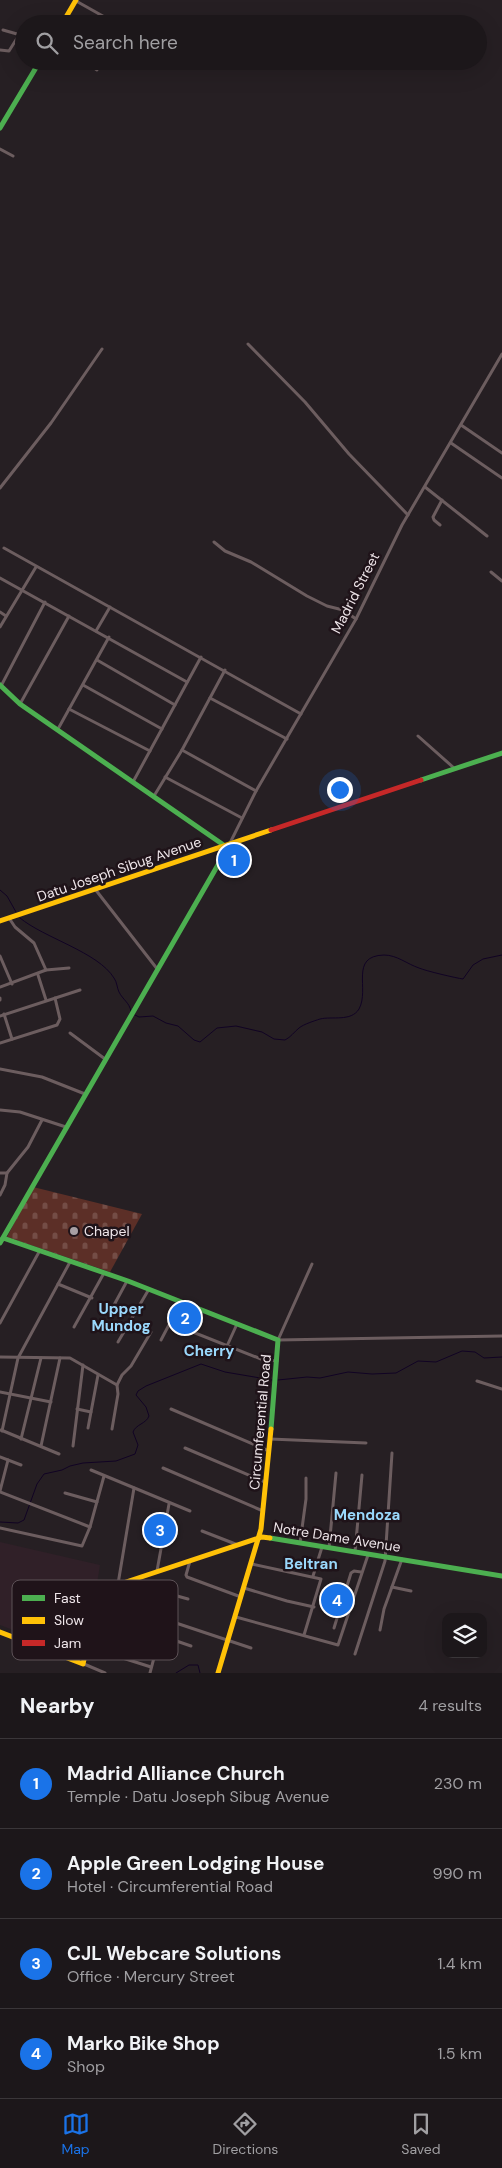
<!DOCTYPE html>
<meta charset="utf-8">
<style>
body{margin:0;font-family:"DM Sans",sans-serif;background:#292427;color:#f1f3f6}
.controls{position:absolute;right:15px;bottom:15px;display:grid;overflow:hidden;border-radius:10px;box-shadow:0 5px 20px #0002}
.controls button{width:45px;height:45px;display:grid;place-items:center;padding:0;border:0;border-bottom:1px solid #3a3639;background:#1c171a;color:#f1f3f6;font:25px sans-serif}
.you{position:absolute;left:339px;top:789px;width:18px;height:18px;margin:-12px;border:4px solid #fff;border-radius:50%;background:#1a73e8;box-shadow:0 0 0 8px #1a73e833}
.badge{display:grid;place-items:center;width:32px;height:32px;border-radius:50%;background:#1a73e8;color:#fff;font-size:16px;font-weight:700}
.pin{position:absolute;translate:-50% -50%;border:2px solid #fff;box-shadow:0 1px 5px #0006}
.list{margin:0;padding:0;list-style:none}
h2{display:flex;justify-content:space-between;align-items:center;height:65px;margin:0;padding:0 20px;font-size:21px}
h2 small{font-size:16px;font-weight:400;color:#a09fa2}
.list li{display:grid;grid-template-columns:32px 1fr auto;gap:15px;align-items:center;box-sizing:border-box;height:90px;padding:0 20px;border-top:1px solid #3a3639}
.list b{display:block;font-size:19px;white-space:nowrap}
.list p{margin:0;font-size:16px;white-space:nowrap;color:#a09fa2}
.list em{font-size:16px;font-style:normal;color:#a09fa2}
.icon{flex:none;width:28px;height:28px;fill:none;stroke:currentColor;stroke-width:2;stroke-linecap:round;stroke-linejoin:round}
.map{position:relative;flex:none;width:502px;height:1673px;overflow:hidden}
.search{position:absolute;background:#1c171a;box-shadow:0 5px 20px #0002;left:15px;right:15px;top:15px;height:55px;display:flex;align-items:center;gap:12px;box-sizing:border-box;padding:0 18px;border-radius:28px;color:#a09fa2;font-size:19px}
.sheet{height:425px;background:#1c171a}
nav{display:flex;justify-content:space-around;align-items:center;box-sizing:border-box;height:70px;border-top:1px solid #3a3639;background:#1c171a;font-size:14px;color:#a09fa2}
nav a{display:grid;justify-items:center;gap:2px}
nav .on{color:#1a73e8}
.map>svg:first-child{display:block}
.built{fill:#302028}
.cemetery{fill:url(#cemetery-stones)}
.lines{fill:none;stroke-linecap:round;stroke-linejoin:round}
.stream{stroke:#110323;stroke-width:1}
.street{stroke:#6c5d5f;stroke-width:3}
.fast{stroke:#4caf50;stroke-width:5}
.slow{stroke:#ffc107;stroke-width:5}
.jam{stroke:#c62828;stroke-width:5}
.poi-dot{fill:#a8a0a4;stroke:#1f1319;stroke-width:2}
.labels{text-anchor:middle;stroke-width:5;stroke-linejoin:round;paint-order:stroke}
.street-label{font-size:14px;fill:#eee5e9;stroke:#1f1319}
.poi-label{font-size:14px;fill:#eee5e9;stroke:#1f1319;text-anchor:start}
.neighbourhood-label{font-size:15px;font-weight:bold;fill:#9ad8fc;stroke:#1f1319}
.key{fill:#1f1319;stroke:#5d5257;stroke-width:1}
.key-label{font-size:14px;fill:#eee5e9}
</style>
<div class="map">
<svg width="502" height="1673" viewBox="0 0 502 1673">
<defs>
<pattern id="cemetery-stones" width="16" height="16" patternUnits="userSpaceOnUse" patternTransform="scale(1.25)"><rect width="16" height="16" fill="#5c2f27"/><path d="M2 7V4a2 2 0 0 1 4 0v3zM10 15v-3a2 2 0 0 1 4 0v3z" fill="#744d46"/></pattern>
</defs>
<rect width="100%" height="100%" fill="#261f23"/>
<path class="built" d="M0,1542L100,1565L87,1645L83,1657L0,1625Z"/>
<path class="cemetery" d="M33,1187L142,1214L110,1272L7,1237Z"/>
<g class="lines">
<g class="stream">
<path d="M0,890L7,896L16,912"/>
<path d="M20,918C44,938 98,952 114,978C117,982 117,988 119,992C123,1000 129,1002 131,1011"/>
<path d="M135,1015L139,1017L153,1016L166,1023L178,1026L194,1040L200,1042L217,1028L236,1026L262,1032L274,1039L285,1040C291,1037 294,1032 299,1028C304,1024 314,1021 320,1019C332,1016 351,1022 359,1009C370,989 349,956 384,955C397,955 407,964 419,968C426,971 456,978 463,979L473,965L483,959L502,955"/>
<path d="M278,1380L307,1377L320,1378L348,1372L372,1374L396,1373L418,1361L436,1362L462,1351L475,1352L484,1358L502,1357"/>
<path d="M0,1522L18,1523L24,1520L37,1484L44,1474L62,1470L70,1466L83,1463L116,1461L135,1454L138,1445L133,1432C136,1424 146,1424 149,1416L146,1407L136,1395L138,1391L146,1386L201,1364L225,1372L272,1380"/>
<path d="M176,1673L189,1665H198L200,1673"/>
</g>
<g class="street">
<path d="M76,1L117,24"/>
<path d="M3,30L24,36"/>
<path d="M0,50L9,51L19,35"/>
<path d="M84,61L97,70"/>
<path d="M0,149L13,156"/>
<path d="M248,344L305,402L349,454L408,515"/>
<path d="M461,425L502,453"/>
<path d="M451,443L502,478"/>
<path d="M425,487L487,536"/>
<path d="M0,488L51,423L102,349"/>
<path d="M440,525L434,520L433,517L442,500"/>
<path d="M214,542L225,551L251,562L307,596L327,606L343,610L356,619"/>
<path d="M4,548L301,714"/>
<path d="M491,572L502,581"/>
<path d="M0,578L187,682"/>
<path d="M0,612L6,616"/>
<path d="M0,627L36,567"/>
<path d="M96,631L110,607"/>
<path d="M97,660L175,705"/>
<path d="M83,685L162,729"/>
<path d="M1,686L45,602"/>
<path d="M210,698L287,739"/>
<path d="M20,704L69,616"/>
<path d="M69,709L150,751"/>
<path d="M58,729L109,637"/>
<path d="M418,736L454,768"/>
<path d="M182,750L256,791"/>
<path d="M165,777L242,818"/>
<path d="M133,782L201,657"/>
<path d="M154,796L182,750L225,670"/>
<path d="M230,843L256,791L356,619L402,525L502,354"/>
<path d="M95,889L158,970"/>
<path d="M9,918L15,927L34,943L46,970"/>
<path d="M0,956L12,984"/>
<path d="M38,975L46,1000"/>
<path d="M0,987L46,970L69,968"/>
<path d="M0,998V1000"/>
<path d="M4,1014L12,1039"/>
<path d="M0,1016L80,990"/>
<path d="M70,1033L105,1059"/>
<path d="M0,1043L57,1025L60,1019L55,998"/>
<path d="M0,1069L42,1077L85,1094"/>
<path d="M0,1110L20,1112L66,1127"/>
<path d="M0,1173H7L28,1147L42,1120"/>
<path d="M0,1195L5,1185L7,1173"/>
<path d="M312,1264L278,1340L502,1336"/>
<path d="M58,1284L92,1298"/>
<path d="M114,1305L127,1281"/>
<path d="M0,1323L39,1252"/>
<path d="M170,1323L261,1359L277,1361"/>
<path d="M74,1327L104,1273"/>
<path d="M161,1340L181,1302"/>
<path d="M118,1342L149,1289"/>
<path d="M227,1346L237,1324"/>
<path d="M0,1357L70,1358L117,1385"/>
<path d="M477,1381L502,1389"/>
<path d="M0,1392L51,1402"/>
<path d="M77,1409L91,1412L98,1375"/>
<path d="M171,1409L269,1451"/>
<path d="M88,1428L91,1412"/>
<path d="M112,1429L118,1394L117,1385L122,1375L131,1366L151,1332"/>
<path d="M1,1430L59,1454"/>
<path d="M2,1431L18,1358L70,1262"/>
<path d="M21,1439L41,1358"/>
<path d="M270,1439L366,1443"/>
<path d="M41,1446L60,1358"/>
<path d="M73,1446L83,1365"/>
<path d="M185,1448L265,1482"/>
<path d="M0,1457L21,1465"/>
<path d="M163,1468L263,1511"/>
<path d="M91,1470L190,1511"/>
<path d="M0,1491L8,1460"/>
<path d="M0,1492L90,1527"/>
<path d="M65,1493L97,1502"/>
<path d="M0,1528L82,1546L90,1527L104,1476"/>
<path d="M202,1531L238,1545"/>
<path d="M300,1543L306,1499V1478"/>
<path d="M329,1548L336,1473"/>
<path d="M355,1552L362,1475"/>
<path d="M190,1561L186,1575L187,1577L241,1597"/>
<path d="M252,1564L321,1579L304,1635"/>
<path d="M157,1571L169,1504"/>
<path d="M313,1576L322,1547"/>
<path d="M136,1579L141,1586L188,1599"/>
<path d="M118,1584L134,1488"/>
<path d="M392,1587L411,1591"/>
<path d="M244,1588L287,1601L314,1607"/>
<path d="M95,1613L191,1646"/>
<path d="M236,1617L338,1645L368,1555"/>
<path d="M164,1619L251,1648"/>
<path d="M334,1628L351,1573L354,1571L361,1572"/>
<path d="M380,1630L384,1609L402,1559"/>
<path d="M88,1647L151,1667"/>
<path d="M355,1654L385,1561L392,1453"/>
<path d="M84,1664L105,1673"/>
<path d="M150,1673L160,1635"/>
</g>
<g class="fast">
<path d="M0,128L40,61"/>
<path d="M0,685L20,704L225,846"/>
<path d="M421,780L502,753"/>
<path d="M3,1238L128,1281L278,1340L271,1429"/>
<path d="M0,1243L230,844"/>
<path d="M270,1538L502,1576"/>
</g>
<g class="slow">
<path d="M62,24L76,0"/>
<path d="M0,921L271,830"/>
<path d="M0,1632L83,1664L98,1597L105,1589L262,1537L270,1538"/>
<path d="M218,1673L261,1529L271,1429"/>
</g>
<path class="jam" d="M271,830L421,780"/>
</g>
<circle class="poi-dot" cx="74" cy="1231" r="5"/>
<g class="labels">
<g class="street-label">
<text transform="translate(355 593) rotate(-63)" y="5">Madrid Street</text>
<text transform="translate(119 869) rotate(-19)" y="5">Datu Joseph Sibug Avenue</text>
<text transform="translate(260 1422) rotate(-85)" y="5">Circumferential Road</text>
<text transform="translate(337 1537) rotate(9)" y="5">Notre Dame Avenue</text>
</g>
<g class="poi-label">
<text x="84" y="1236">Chapel</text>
</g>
<g class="neighbourhood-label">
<text x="121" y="1314">Upper<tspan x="121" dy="17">Mundog</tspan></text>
<text x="209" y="1356">Cherry</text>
<text x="367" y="1520">Mendoza</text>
<text x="311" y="1569">Beltran</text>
</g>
</g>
<rect x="12" y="1580" width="166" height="80" rx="8" class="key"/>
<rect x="22" y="1595" width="23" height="6" fill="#4caf50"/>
<rect x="22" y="1617" width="23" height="7" fill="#ffc107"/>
<rect x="22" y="1640" width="23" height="6" fill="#c62828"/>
<g class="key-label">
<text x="54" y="1603">Fast</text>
<text x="54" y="1625">Slow</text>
<text x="54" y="1648">Jam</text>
</g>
</svg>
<div class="controls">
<button><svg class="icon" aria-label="layers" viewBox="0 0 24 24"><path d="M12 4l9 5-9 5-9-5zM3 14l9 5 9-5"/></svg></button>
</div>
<div class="you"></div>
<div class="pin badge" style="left:234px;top:860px">1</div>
<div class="pin badge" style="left:185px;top:1318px">2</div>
<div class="pin badge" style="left:160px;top:1530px">3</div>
<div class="pin badge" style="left:337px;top:1600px">4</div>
<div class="search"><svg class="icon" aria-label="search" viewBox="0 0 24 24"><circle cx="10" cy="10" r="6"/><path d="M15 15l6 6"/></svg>Search here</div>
</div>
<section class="sheet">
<h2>Nearby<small>4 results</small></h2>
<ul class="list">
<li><span class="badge">1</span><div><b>Madrid Alliance Church</b><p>Temple · Datu Joseph Sibug Avenue</p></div><em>230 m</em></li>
<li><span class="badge">2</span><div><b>Apple Green Lodging House</b><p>Hotel · Circumferential Road</p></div><em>990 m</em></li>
<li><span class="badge">3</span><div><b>CJL Webcare Solutions</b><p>Office · Mercury Street</p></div><em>1.4 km</em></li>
<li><span class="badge">4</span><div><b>Marko Bike Shop</b><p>Shop</p></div><em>1.5 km</em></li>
</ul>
</section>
<nav>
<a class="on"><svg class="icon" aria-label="map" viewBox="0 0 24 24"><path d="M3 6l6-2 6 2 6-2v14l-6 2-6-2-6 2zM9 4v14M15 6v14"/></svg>Map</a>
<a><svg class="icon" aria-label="directions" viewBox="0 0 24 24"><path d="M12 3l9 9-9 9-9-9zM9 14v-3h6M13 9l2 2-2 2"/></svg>Directions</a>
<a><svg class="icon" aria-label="saved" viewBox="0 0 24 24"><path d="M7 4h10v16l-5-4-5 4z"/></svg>Saved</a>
</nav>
